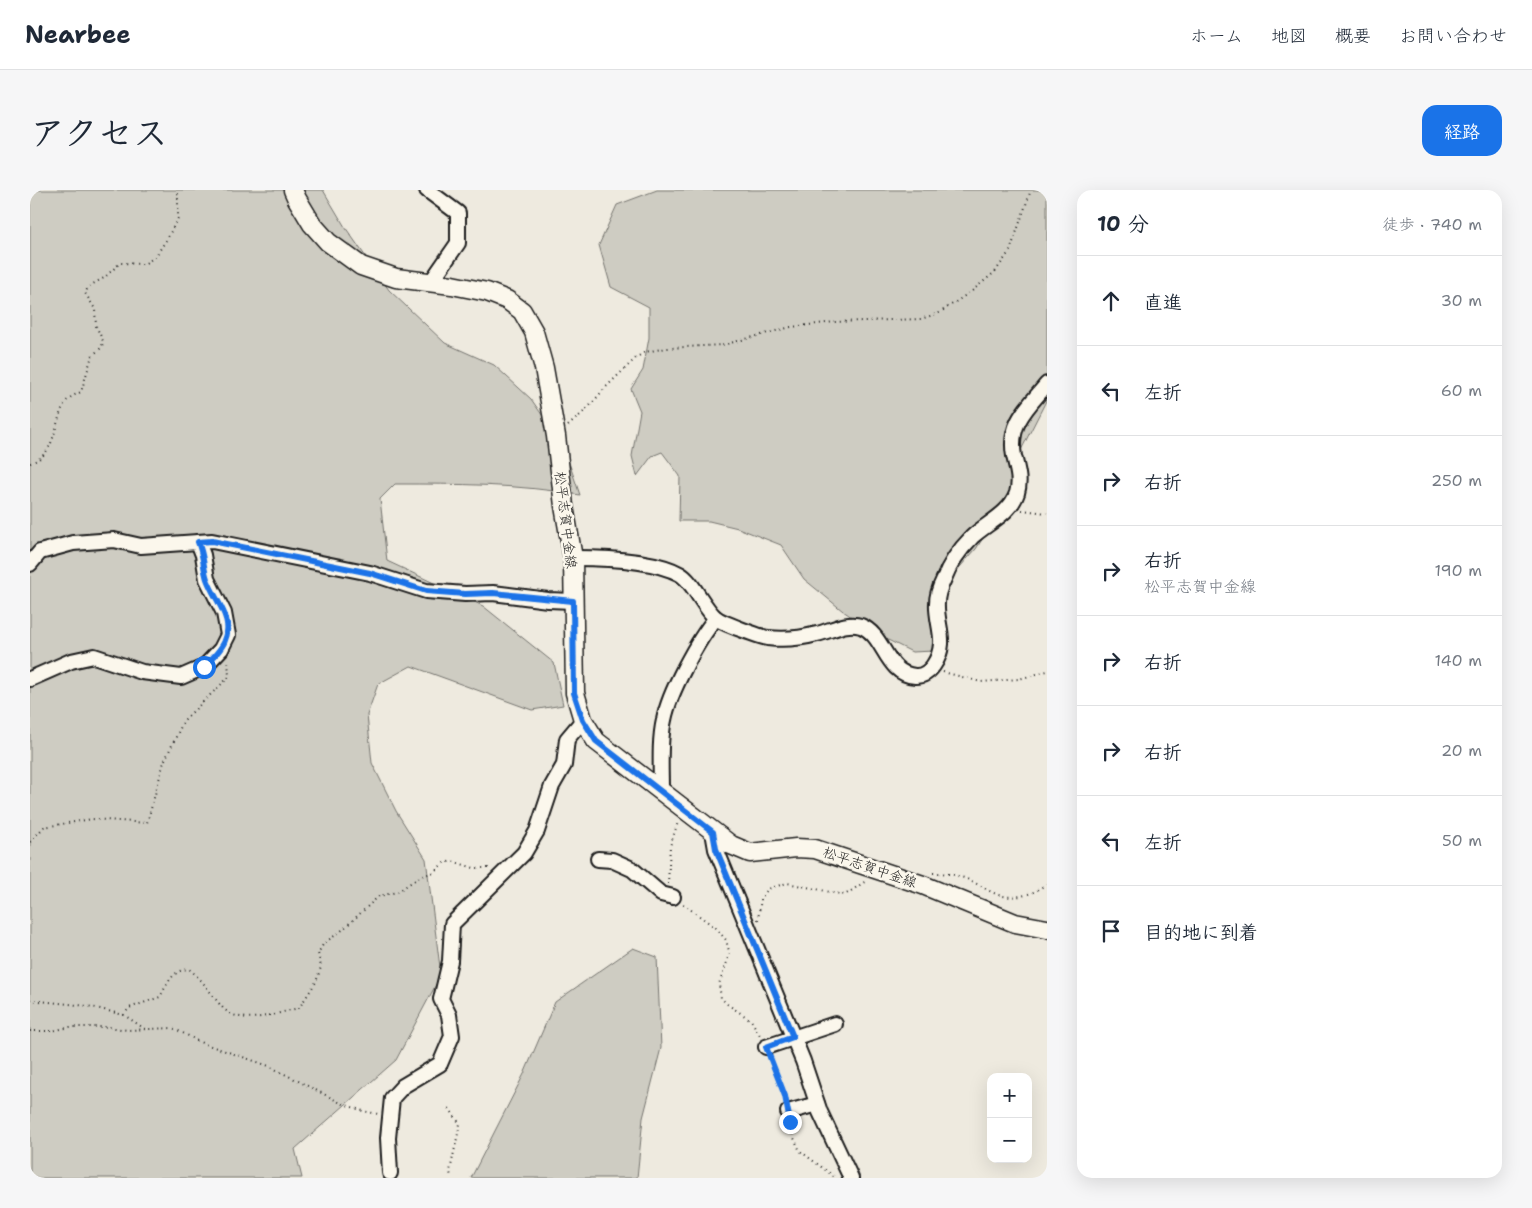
<!DOCTYPE html>
<html lang="ja">
<meta charset="utf-8">
<style>
body{margin:0;font-family:"Shantell Sans","Klee One",sans-serif;background:#f6f6f7;color:#1f2937}
.controls{position:absolute;right:15px;bottom:15px;display:grid;overflow:hidden;border-radius:10px;box-shadow:0 5px 20px #0002}
.controls button{width:45px;height:45px;display:grid;place-items:center;padding:0;border:0;border-bottom:1px solid #e0e1e3;background:#fff;color:#1f2937;font:25px sans-serif}
.stop{position:absolute;width:15px;height:15px;margin:-11px;border:4px solid #1a73e8;border-radius:50%;background:#fff}
.stop.end{background:#1a73e8;border-color:#fff;box-shadow:0 1px 5px #0008}
.list{margin:0;padding:0;list-style:none}
h2{display:flex;justify-content:space-between;align-items:center;height:65px;margin:0;padding:0 20px;font-size:21px}
h2 small{font-size:16px;font-weight:400;color:#747a83}
.list li{display:grid;grid-template-columns:32px 1fr auto;gap:15px;align-items:center;box-sizing:border-box;height:90px;padding:0 20px;border-top:1px solid #e0e1e3}
.list b{display:block;font-size:19px;white-space:nowrap}
.list p{margin:0;font-size:16px;white-space:nowrap;color:#747a83}
.list em{font-size:16px;font-style:normal;color:#747a83}
.icon{flex:none;width:28px;height:28px;fill:none;stroke:currentColor;stroke-width:2;stroke-linecap:round;stroke-linejoin:round}
.map{position:relative;flex:none;width:1017px;height:988px;overflow:hidden;border-radius:15px}
header{display:flex;align-items:center;gap:30px;box-sizing:border-box;height:70px;padding:0 25px;background:#fff;border-bottom:1px solid #e0e1e3}
header strong{font-size:24px}
nav{display:flex;gap:28px;margin-inline-start:auto;font-size:18px}
.intro{display:flex;align-items:center;justify-content:space-between;box-sizing:border-box;height:120px;padding:0 30px}
h1{margin:0;font-size:35px}
.button{padding:12px 22px;border-radius:15px;background:#1a73e8;color:#fff;font-size:18px;font-weight:700}
main{display:flex;gap:30px;padding:0 30px}
aside{flex:1;background:#fff;border-radius:15px;box-shadow:0 5px 20px #0002}
.map>svg:first-child{display:block}
.green{fill:#ceccc2;stroke:#75746f}
.lines{fill:none;stroke-linecap:round;stroke-linejoin:round}
.minor-casing{stroke:#1c1c1c;stroke-width:18}
.major-casing{stroke:#1c1c1c;stroke-width:21}
.path{stroke:#1c1c1c;stroke-width:2;stroke-dasharray:1 4;stroke-linecap:butt}
.minor{stroke:#fbf7ec;stroke-width:14}
.major{stroke:#fbf7ec;stroke-width:18}
.route{stroke:#1a73e8;stroke-width:6}
.labels{text-anchor:middle;stroke-width:5;stroke-linejoin:round;paint-order:stroke}
.street-label{font-size:14px;fill:#1c1c1c;stroke:#fbf7ec}
</style>
<header>
<strong>Nearbee</strong>
<nav><a>ホーム</a><a>地図</a><a>概要</a><a>お問い合わせ</a></nav>
</header>
<div class="intro"><h1>アクセス</h1><a class="button">経路</a></div>
<main>
<div class="map">
<svg width="1017" height="988" viewBox="0 0 1017 988">
<rect width="100%" height="100%" fill="#eeeadf"/>
<filter id="ink" filterUnits="userSpaceOnUse"><feTurbulence type="fractalNoise" baseFrequency=".02" numOctaves="2"/><feDisplacementMap in="SourceGraphic" scale="10" xChannelSelector="R" yChannelSelector="G"/><feConvolveMatrix kernelMatrix="1 2 1 2 8 2 1 2 1" color-interpolation-filters="sRGB"/></filter>
<g filter="url(#ink)">
<g class="green">
<path d="M0,0H293L315,37L359,100L415,153L464,175L501,209L533,255L550,305C489,294 427,294 365,294L350,309L357,371L453,416L524,473L533,515L502,520L381,476L348,494L337,525L342,573L366,621L396,669L411,785L366,870L265,959L272,988H0Z"/>
<path d="M627,0H1017V209L985,272L979,307L946,359L921,387L907,423L904,461L882,462L850,446L813,421L774,389L751,355L708,338L679,331H649L650,286L632,262L622,266L607,286L602,266L610,221L601,199L613,180L619,148V117L581,97L569,55L587,15Z"/>
<path d="M603,758L627,767L631,858L613,928L607,988H441L495,882L525,812Z"/>
</g>
<g class="lines">
<defs>
<g id="minor">
<path d="M397,0L428,23V53L401,92"/>
<path d="M543,368C572,368 625,370 650,384C663,391 674,419 686,428C692,433 731,447 738,448C754,450 772,448 787,444C801,441 816,431 831,436C855,445 855,484 885,486C900,487 910,468 911,454C912,441 906,427 907,413C907,406 910,397 913,391C919,375 930,359 942,347C957,333 980,324 987,303C991,290 987,279 984,266C978,233 998,217 1017,194"/>
<path d="M0,374L10,362L43,353L84,350L111,356L182,351L340,383L396,401L435,404L463,403L518,410L543,411"/>
<path d="M0,489L41,471L64,466L112,482L151,487L174,477L191,459L198,445L194,423L177,389L173,365L168,352"/>
<path d="M631,600C631,577 629,552 634,530C639,503 668,449 686,428"/>
<path d="M683,642L686,659L773,871L790,922L821,988"/>
<path d="M568,669L582,670L602,679L631,704L643,707"/>
<path d="M736,857L805,834"/>
<path d="M758,922L787,914"/>
<path d="M360,983L358,948L362,908L373,896L410,874L422,846L419,825L411,809L420,771L422,734L494,663L507,641L522,596L534,575L537,549L553,530"/>
</g>
<path id="major" d="M263,0L267,9L282,34L298,52L331,76L366,88L422,95L457,102L477,110L492,121L504,142L514,178L526,246L534,316L543,368L545,503L553,530L566,551L701,655L720,663L766,658L785,659L893,695L985,733L1017,739"/>
</defs>
<use href="#minor" class="minor-casing"/>
<use href="#major" class="major-casing"/>
<g class="path">
<path d="M538,236L558,218L575,198L607,167L615,162L637,158L693,155L761,137L805,132L891,129L909,123L942,101L965,82L980,61L1001,0"/>
<path d="M0,273C27,265 23,233 35,213C39,207 45,205 51,202L62,166L72,157L73,151L66,136L65,119L55,103L59,96L74,88L90,73L114,74L125,67L137,49L148,28V0"/>
<path d="M992,320L1017,323"/>
<path d="M913,482L951,492L989,489L1017,481"/>
<path d="M0,652L14,637L62,629L117,633L134,572L154,530L199,487L198,469"/>
<path d="M903,683C914,683 923,684 934,688C946,692 957,701 969,705C986,710 1005,704 1017,693"/>
<path d="M638,694L640,656L648,632"/>
<path d="M653,714L686,738L696,750L699,761L697,772L689,794L691,808L697,814L721,830L731,847"/>
<path d="M728,730L731,708L738,699L757,693L815,705L836,691"/>
<path d="M0,810L58,816L94,825"/>
<path d="M115,839L94,825L99,818L130,807C138,793 142,780 159,779C173,790 181,804 192,817C211,838 246,823 269,818L286,792L291,777L288,763L294,753L309,743L349,706L367,702L391,686L402,683L414,673L422,671L444,678H458L459,680"/>
<path d="M0,841H22L40,837H79L97,840L143,838L172,853L239,876L311,913L333,921L348,924"/>
<path d="M740,867L756,909"/>
<path d="M419,918L430,934L420,981L421,988"/>
<path d="M760,934L764,948L770,961L806,988"/>
</g>
<use href="#minor" class="minor"/>
<use href="#major" class="major"/>
</g>
</g>
<g class="lines" filter="url(#ink)">
<path class="route" d="M174,477C191,460 205,446 193,421C188,410 181,400 177,389C173,377 174,366 168,352L182,351L340,383L396,401L435,404L463,403L543,411L544,503L553,530L566,551L683,642L686,659L763,847L736,857L755,906L760,932"/>
</g>
<g class="labels">
<g class="street-label">
<text transform="translate(536 330) rotate(83)" y="5">松平志賀中金線</text>
<text transform="translate(840 677) rotate(19)" y="5">松平志賀中金線</text>
</g>
</g>
</svg>
<div class="controls">
<button>+</button>
<button>−</button>
</div>
<div class="stop" style="left:174px;top:477px"></div>
<div class="stop end" style="left:760px;top:932px"></div>
</div>
<aside>
<h2>10 分<small>徒歩 · 740 m</small></h2>
<ul class="list">
<li><svg class="icon" aria-label="ahead" viewBox="0 0 24 24"><path d="M12 20V5M6 11l6-6 6 6"/></svg><div><b>直進</b></div><em>30 m</em></li>
<li><svg class="icon" aria-label="left" viewBox="0 0 24 24"><path d="M17 20v-9H6M10 6l-5 5 5 5"/></svg><div><b>左折</b></div><em>60 m</em></li>
<li><svg class="icon" aria-label="right" viewBox="0 0 24 24"><path d="M7 20v-9h11M14 6l5 5-5 5"/></svg><div><b>右折</b></div><em>250 m</em></li>
<li><svg class="icon" aria-label="right" viewBox="0 0 24 24"><path d="M7 20v-9h11M14 6l5 5-5 5"/></svg><div><b>右折</b><p>松平志賀中金線</p></div><em>190 m</em></li>
<li><svg class="icon" aria-label="right" viewBox="0 0 24 24"><path d="M7 20v-9h11M14 6l5 5-5 5"/></svg><div><b>右折</b></div><em>140 m</em></li>
<li><svg class="icon" aria-label="right" viewBox="0 0 24 24"><path d="M7 20v-9h11M14 6l5 5-5 5"/></svg><div><b>右折</b></div><em>20 m</em></li>
<li><svg class="icon" aria-label="left" viewBox="0 0 24 24"><path d="M17 20v-9H6M10 6l-5 5 5 5"/></svg><div><b>左折</b></div><em>50 m</em></li>
<li><svg class="icon" aria-label="arrive" viewBox="0 0 24 24"><path d="M6 21V4h12l-3 4 3 4H6"/></svg><div><b>目的地に到着</b></div></li>
</ul>
</aside>
</main>
